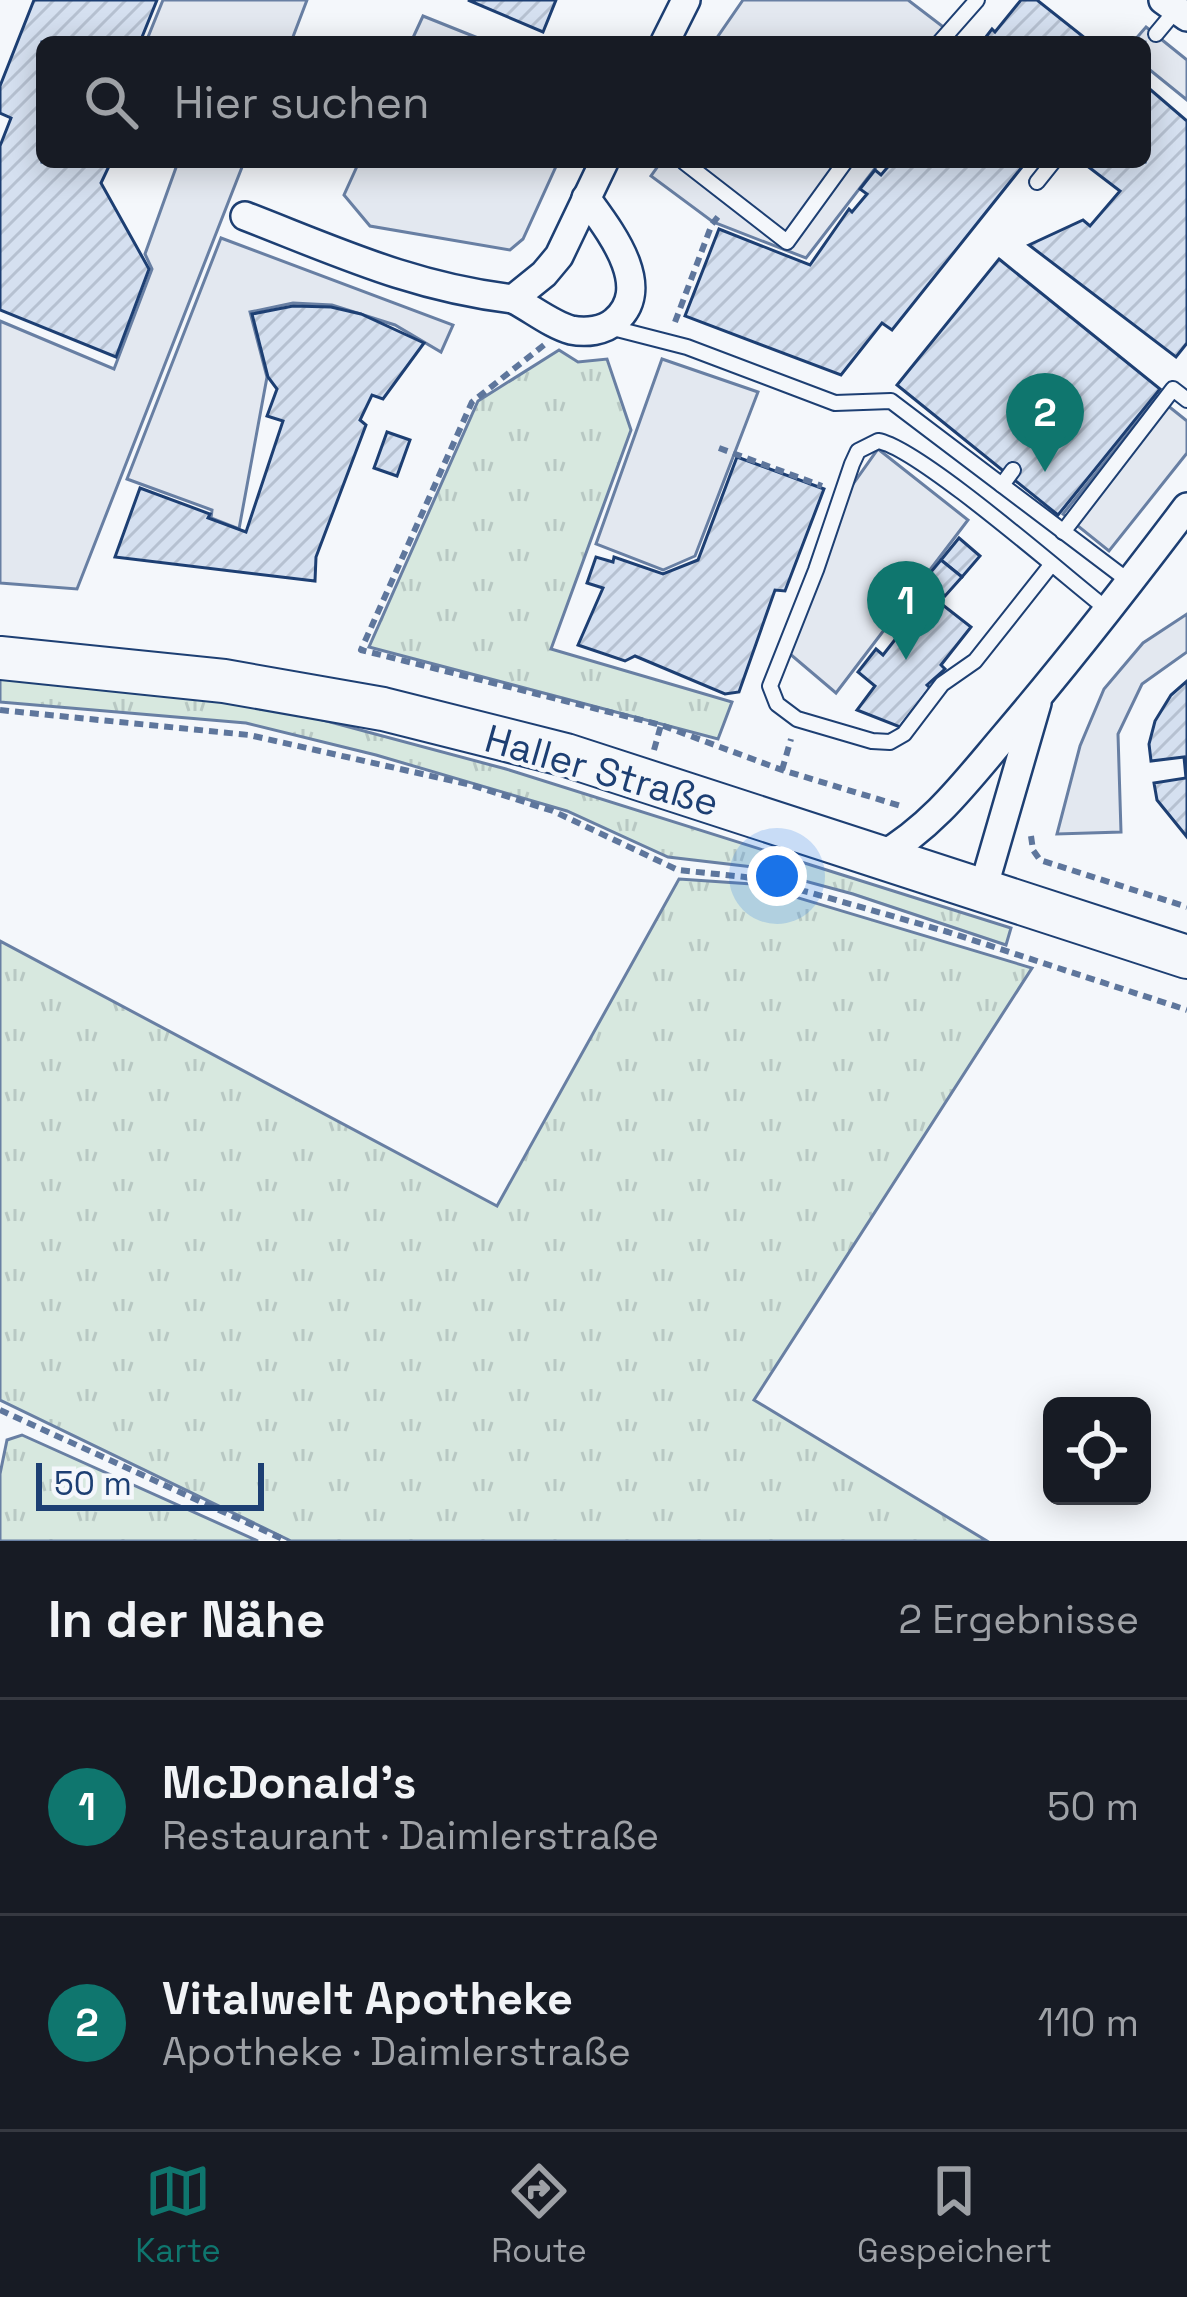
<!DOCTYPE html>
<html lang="de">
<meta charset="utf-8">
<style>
body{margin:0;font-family:"Space Grotesk",sans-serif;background:#242831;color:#f1f3f6}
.controls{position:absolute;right:36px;bottom:36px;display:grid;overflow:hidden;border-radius:18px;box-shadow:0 6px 30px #0003}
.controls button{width:108px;height:108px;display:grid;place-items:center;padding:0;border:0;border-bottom:3px solid #363941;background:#171b24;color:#f1f3f6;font:60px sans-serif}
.scale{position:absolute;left:36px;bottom:30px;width:228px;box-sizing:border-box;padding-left:12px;border:6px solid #1d3f73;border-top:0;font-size:33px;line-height:42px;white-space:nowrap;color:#1d3f73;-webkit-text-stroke:9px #f4f7fb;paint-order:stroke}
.you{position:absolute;left:777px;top:876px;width:42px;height:42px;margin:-30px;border:9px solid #fff;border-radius:50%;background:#1a73e8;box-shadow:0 0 0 18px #1a73e833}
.badge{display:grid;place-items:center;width:78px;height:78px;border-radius:50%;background:#0f766e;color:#fff;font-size:39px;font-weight:700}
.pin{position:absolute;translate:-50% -99px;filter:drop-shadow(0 3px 6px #0008)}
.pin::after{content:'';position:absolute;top:63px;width:42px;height:36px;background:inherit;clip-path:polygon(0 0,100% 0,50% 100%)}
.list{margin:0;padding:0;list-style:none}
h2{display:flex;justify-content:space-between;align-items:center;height:156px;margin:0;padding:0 48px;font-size:51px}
h2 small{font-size:39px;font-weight:400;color:#9ea1a6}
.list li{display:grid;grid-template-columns:78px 1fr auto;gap:36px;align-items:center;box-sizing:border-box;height:216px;padding:0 48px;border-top:3px solid #363941}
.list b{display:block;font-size:45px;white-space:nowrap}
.list p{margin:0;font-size:39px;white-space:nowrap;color:#9ea1a6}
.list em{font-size:39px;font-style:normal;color:#9ea1a6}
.icon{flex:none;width:66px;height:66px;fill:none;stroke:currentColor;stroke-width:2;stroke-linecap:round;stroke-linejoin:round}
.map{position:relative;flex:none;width:1187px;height:1541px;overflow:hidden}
.search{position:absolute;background:#171b24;box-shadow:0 6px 30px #0003;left:36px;right:36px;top:36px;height:132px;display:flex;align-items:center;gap:30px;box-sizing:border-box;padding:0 42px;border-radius:18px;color:#9ea1a6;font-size:45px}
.sheet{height:588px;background:#171b24}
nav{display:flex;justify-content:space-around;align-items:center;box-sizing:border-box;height:168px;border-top:3px solid #363941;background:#171b24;font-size:33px;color:#9ea1a6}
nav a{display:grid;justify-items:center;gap:6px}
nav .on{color:#0f766e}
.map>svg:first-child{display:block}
.grass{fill:url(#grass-tufts);stroke:#687fa3;stroke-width:3}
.parking{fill:#e3e8f0;stroke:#687fa3;stroke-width:3}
.building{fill:url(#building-hatch);stroke:#1d3f73;stroke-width:3}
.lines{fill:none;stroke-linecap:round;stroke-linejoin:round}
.lane-casing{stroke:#1d3f73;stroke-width:18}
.street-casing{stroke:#1d3f73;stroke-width:32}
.primary-casing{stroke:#1d3f73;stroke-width:46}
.path{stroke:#5e769c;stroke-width:6;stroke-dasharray:9 6;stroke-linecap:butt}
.lane{stroke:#f4f7fb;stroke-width:14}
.street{stroke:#f4f7fb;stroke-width:27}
.primary{stroke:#f4f7fb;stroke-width:42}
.labels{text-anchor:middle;stroke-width:9;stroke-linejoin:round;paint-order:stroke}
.street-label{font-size:39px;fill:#1d3f73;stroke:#f4f7fb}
</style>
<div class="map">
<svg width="1187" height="1541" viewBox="0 0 1187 1541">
<defs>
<pattern id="grass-tufts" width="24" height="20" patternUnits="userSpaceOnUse" patternTransform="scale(3)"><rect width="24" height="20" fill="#d7e8df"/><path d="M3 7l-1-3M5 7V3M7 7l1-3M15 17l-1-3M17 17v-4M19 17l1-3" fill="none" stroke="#b8c8c3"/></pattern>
<pattern id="building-hatch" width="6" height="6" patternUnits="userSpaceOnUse" patternTransform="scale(3)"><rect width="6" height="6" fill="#d5e0f0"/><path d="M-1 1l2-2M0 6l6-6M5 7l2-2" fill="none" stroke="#b6c1d1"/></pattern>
</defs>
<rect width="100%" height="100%" fill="#f4f7fb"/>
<g class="grass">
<path d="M559,350L578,362L607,359L631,430L551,649L732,702L718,739L369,647L478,401Z"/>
<path d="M0,676L263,704L506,769L1011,928L1006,945L853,894L753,867L668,857L567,811L376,755L246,723L0,702Z"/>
<path d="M679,879L752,884L1032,968L754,1400L987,1541H291L0,1400V941L497,1206Z"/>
<path d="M22,1435L258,1541H0V1474L7,1440Z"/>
</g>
<g class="parking">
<path d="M163,0H307L291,42H146Z"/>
<path d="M743,0H908L963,42H714Z"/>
<path d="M423,16L488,42H411Z"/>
<path d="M1146,27L1187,60V100L1145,66V42H1133Z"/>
<path d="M178,162H244L77,589L0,583V321L114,369L152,269L145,254Z"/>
<path d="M359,162H558L523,239L510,250L370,226L344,195Z"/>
<path d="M661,162H880L806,258L713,222L651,176Z"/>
<path d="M221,238L453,325L441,352L395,325L332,305L293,303L250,312L267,377L239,529L211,518L212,510L127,479Z"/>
<path d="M662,359L758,392L695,556L663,570L596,544Z"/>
<path d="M1157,397L1187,421V453L1109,551L1063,514Z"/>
<path d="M878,449L968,520L836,693L790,654L851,487Z"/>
<path d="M1187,614V652L1142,684L1118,734L1121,832L1057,834L1080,746L1104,689L1143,643Z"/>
</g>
<g class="building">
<path d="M34,0H157L140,42H42V162H111L101,183L149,269L116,357L0,310V146L11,118L0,113V86Z"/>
<path d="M468,0H556L543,32Z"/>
<path d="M1021,0H1037L1090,42H982L992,29L995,32Z"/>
<path d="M1145,85L1187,121V343L1176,357L1029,245L1083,220L1090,226L1120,191L1082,162H1145Z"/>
<path d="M892,162H1026L892,330L882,323L841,375L685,316L719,229L810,265L849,209L852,212L867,194L860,189L875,170L881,175Z"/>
<path d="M999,259L1160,389L1058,515L897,385Z"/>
<path d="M293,306L331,307L361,314L424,343L383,399L372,395L360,420L366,425L316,557L315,581L115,557L140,488L210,514L208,518L246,532L283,421L267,416L277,389L268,377L252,314Z"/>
<path d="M387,432L410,440L397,476L374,468Z"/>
<path d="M737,457L824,489L785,591L775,590L739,692L725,694L635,656L625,661L578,645L603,588L587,583L596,557L613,562L614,557L663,574L698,560Z"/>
<path d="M959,538L980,556L962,577L941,560Z"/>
<path d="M941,560L962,577L945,596L925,579Z"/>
<path d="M930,595L971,627L941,665L945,669L927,685L930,688L900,727L857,710L875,686L858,672L876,649L883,655Z"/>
<path d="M1187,681V837L1157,800L1154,783L1186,778L1184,757L1151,761L1149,744L1155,721L1171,695Z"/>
</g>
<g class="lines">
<defs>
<g id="lane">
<path d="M1156,34L1176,10"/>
<path d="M940,42L977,0"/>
<path d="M684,162L787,242L845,162"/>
<path d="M1037,182L1053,162"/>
<path d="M609,327L687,347L835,403L891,401L1130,582"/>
<path d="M1002,485L1013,470"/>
<path d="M1063,532L1173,389L1187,400"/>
<path d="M1051,565L975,661L942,684L904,734L890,742L872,741L797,719L777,704L770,686L816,570L852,464L858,451L878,441C918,447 1067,578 1108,610"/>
</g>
<g id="street">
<path d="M1163,0L1187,17"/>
<path d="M665,42L686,0"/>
<path d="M245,216C338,252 412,287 513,299L544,274L559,256L604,162"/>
<path d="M513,299C531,308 552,325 571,330C586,333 604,331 615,321C655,287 609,230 586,198"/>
<path d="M880,857C933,826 965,783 1004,737C1068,662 1128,585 1187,507"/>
<path d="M983,889L1037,703"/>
</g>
<path id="primary" d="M0,658L224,681L383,709L566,755L1187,957"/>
</defs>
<use href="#lane" class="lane-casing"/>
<use href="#street" class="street-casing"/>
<use href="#primary" class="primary-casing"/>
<g class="path">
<path d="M675,322L712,224L721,213"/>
<path d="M544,345L472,402L361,650L661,725L782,770L904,807"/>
<path d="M719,448L822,486"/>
<path d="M0,710L249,735L471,785L553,811L678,870L745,877L808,892L948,932L1187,1010"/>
<path d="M654,750L661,725"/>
<path d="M782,770L791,739"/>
<path d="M1031,836L1033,850L1040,860L1187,907"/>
<path d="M0,1410L287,1541"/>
</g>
<use href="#lane" class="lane"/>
<use href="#street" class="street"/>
<use href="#primary" class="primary"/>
</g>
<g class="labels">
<g class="street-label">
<text transform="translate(602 770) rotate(16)" y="14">Haller Straße</text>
</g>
</g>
</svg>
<div class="controls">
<button><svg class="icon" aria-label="locate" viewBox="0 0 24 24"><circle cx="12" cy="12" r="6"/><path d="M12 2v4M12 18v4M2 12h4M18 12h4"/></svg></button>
</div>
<div class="scale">50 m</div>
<div class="you"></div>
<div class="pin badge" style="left:906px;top:660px">1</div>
<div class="pin badge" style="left:1045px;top:472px">2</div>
<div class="search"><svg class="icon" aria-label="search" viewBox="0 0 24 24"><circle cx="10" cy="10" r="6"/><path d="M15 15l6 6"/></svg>Hier suchen</div>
</div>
<section class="sheet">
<h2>In der Nähe<small>2 Ergebnisse</small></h2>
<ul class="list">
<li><span class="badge">1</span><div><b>McDonald's</b><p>Restaurant · Daimlerstraße</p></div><em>50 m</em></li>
<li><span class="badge">2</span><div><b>Vitalwelt Apotheke</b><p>Apotheke · Daimlerstraße</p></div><em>110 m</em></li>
</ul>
</section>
<nav>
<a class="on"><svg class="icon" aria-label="map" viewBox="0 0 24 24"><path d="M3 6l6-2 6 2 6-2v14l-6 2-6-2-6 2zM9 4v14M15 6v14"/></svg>Karte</a>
<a><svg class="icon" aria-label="directions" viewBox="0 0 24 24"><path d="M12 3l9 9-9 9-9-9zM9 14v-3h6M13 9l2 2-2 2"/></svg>Route</a>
<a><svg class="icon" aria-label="saved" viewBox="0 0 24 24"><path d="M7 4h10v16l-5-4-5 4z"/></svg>Gespeichert</a>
</nav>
